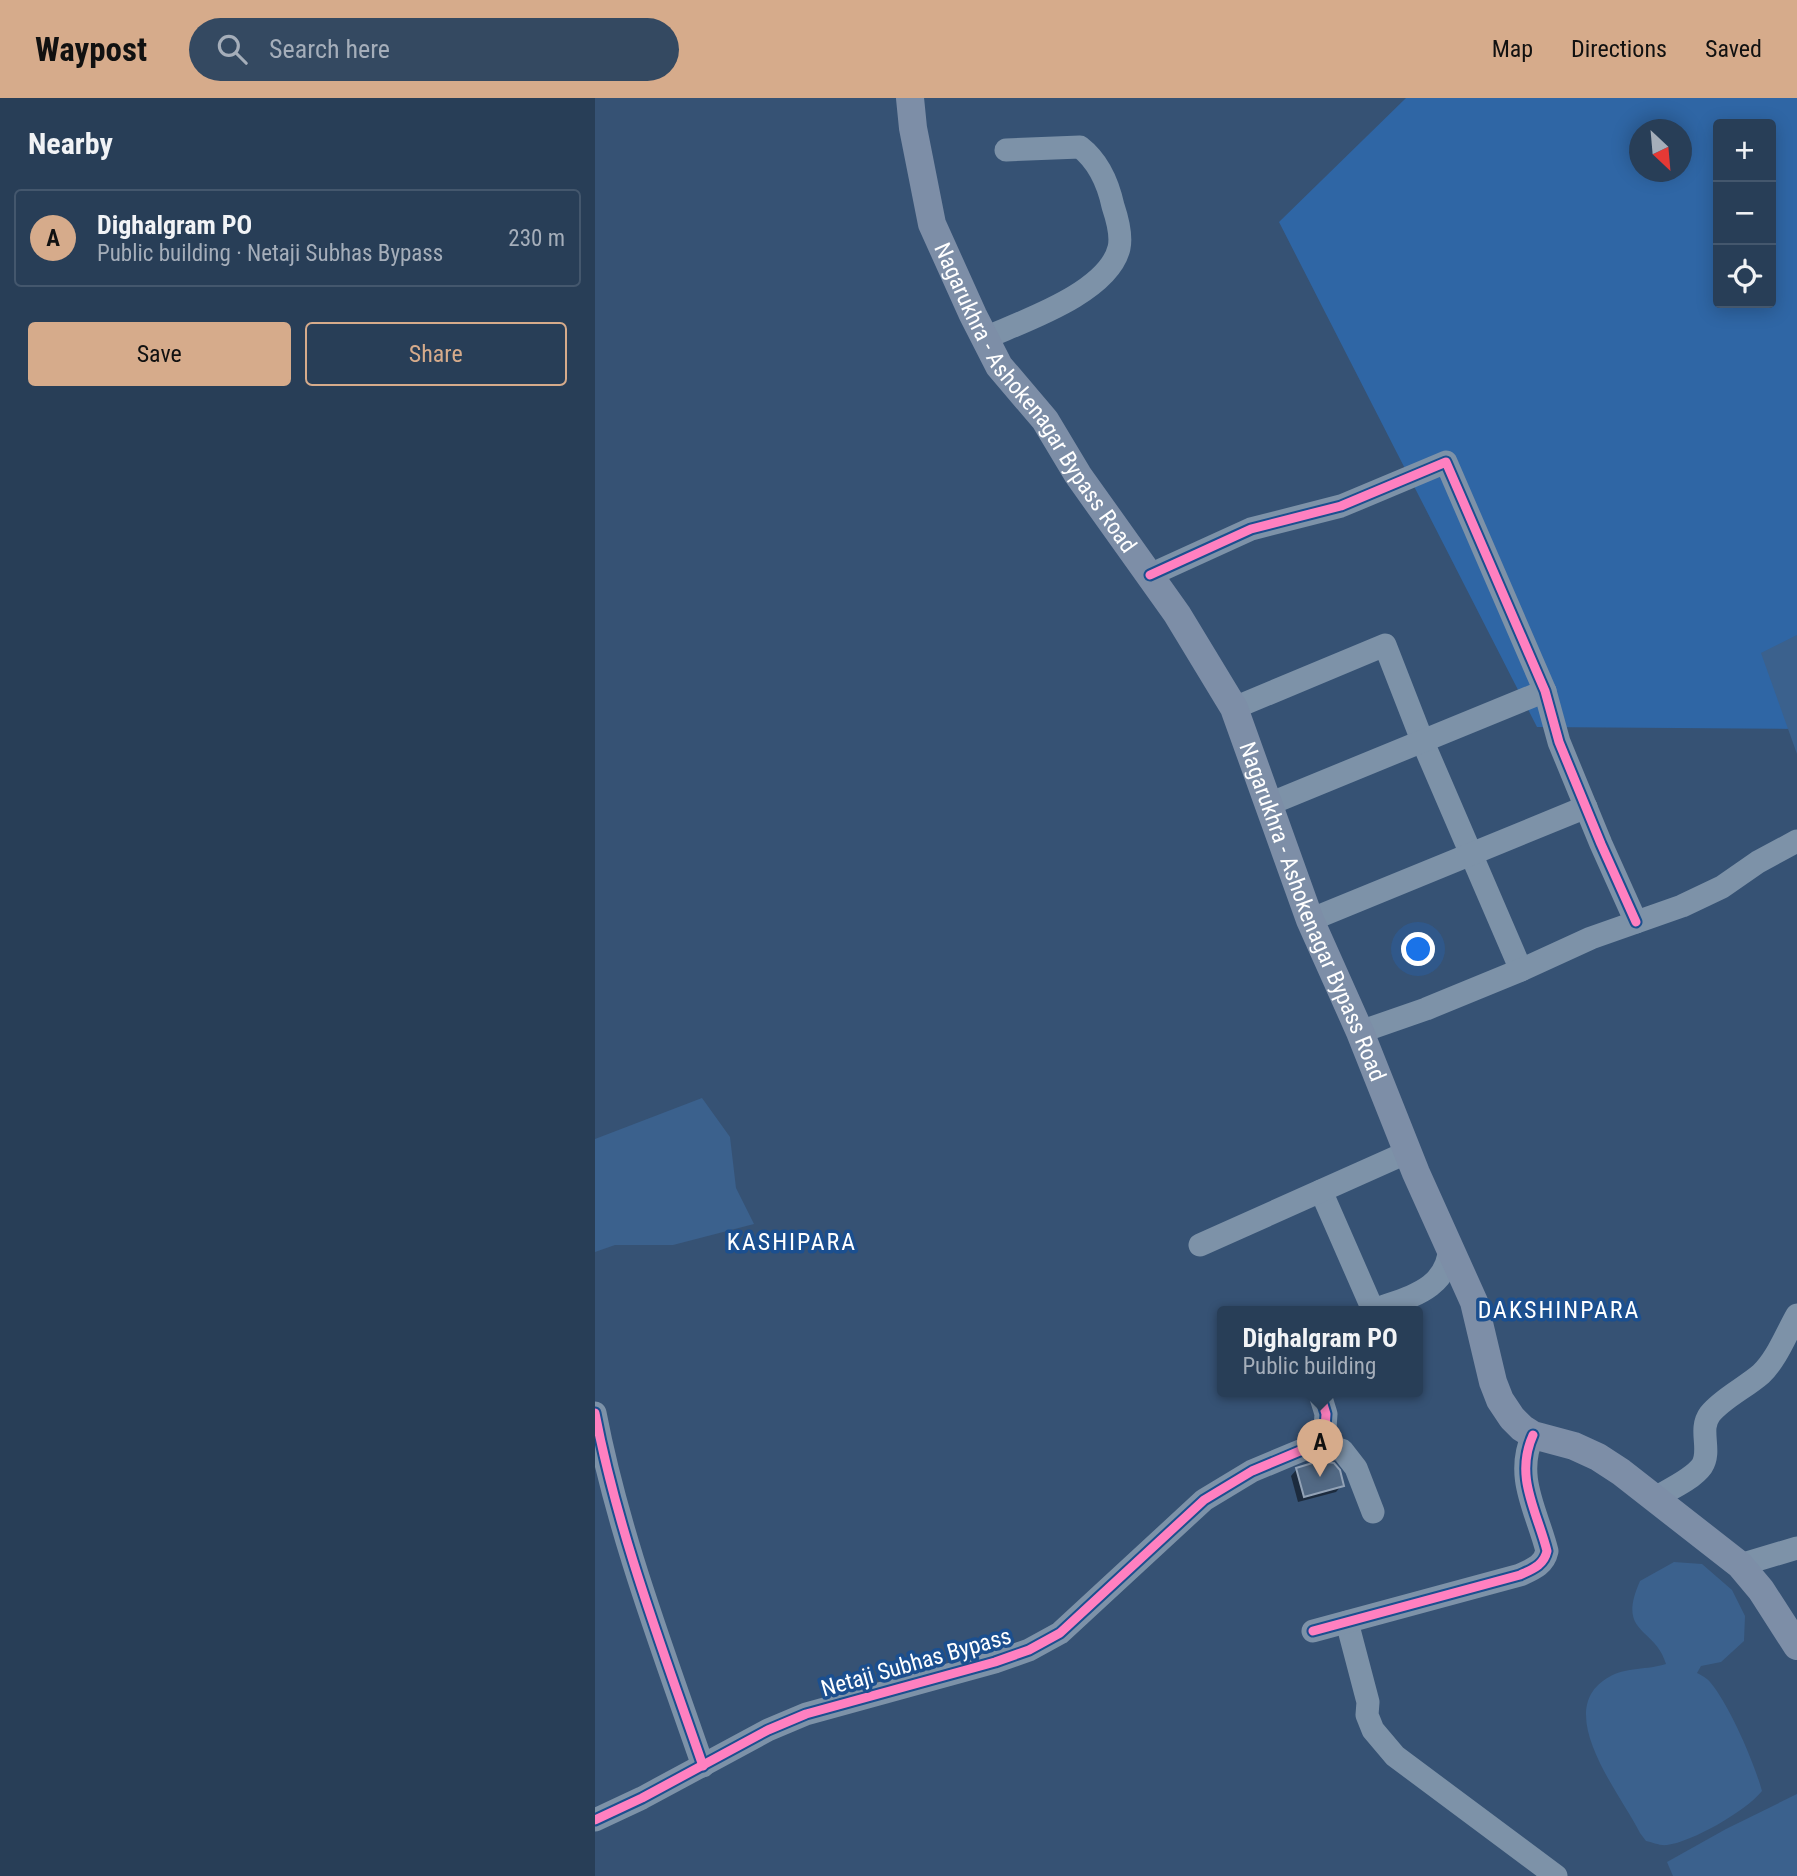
<!DOCTYPE html>
<meta charset="utf-8">
<style>
body{margin:0;font-family:"Roboto Condensed",sans-serif;background:#344961;color:#f1f3f6}
.controls{position:absolute;right:21px;top:21px;display:grid;overflow:hidden;border-radius:7px;box-shadow:0 4px 18px #0003}
.controls button{width:63px;height:63px;display:grid;place-items:center;padding:0;border:0;border-bottom:2px solid #44576d;background:#283e57;color:#f1f3f6;font:35px sans-serif}
.compass{position:absolute;left:1034px;top:21px;width:63px;height:63px;border-radius:50%;background:#283e57;box-shadow:0 4px 18px #0003;rotate:154deg}
.you{position:absolute;left:824px;top:852px;width:24px;height:24px;margin:-18px;border:5px solid #fff;border-radius:50%;background:#1a73e8;box-shadow:0 0 0 10px #1a73e833}
.badge{display:grid;place-items:center;width:46px;height:46px;border-radius:50%;background:#d6ab8b;color:#111;font-size:23px;font-weight:700}
.pin{position:absolute;translate:-50% -58px;filter:drop-shadow(0 2px 4px #0008)}
.pin::after{content:'';position:absolute;top:37px;width:24px;height:21px;background:inherit;clip-path:polygon(0 0,100% 0,50% 100%)}
.popup{position:absolute;left:622px;top:1208px;width:206px;height:91px;box-sizing:border-box;display:grid;place-content:center;border-radius:7px;background:#283e57;filter:drop-shadow(0 2px 5px #0005);font-size:23px;white-space:nowrap;color:#a5aeba}
.popup b{font-size:26px;color:#f1f3f6}
.popup::after{content:'';position:absolute;left:50%;top:100%;margin-left:-14px;border:14px solid transparent;border-top-color:#283e57}
.list{margin:0;padding:0;list-style:none}
h2{display:flex;justify-content:space-between;align-items:center;height:91px;margin:0;padding:0 28px;font-size:30px}
h2 small{font-size:23px;font-weight:400;color:#a5aeba}
.list li{display:grid;grid-template-columns:46px 1fr auto;gap:21px;align-items:center;box-sizing:border-box;height:98px;margin:0 14px 14px;padding:0 14px;border:2px solid #44576d;border-radius:7px}
.list b{display:block;font-size:26px;white-space:nowrap}
.list p{margin:0;font-size:23px;white-space:nowrap;color:#a5aeba}
.list em{font-size:23px;font-style:normal;color:#a5aeba}
.actions{display:flex;gap:14px;padding:21px 28px}
.actions a{flex:1;padding:16px 0;border:2px solid #d6ab8b;border-radius:7px;text-align:center;font-size:24px;color:#d6ab8b}
.actions .main{background:#d6ab8b;color:#111}
.icon{flex:none;width:38px;height:38px;fill:none;stroke:currentColor;stroke-width:2;stroke-linecap:round;stroke-linejoin:round}
.map{position:relative;flex:none;width:1202px;height:1778px;overflow:hidden}
header{display:flex;align-items:center;gap:42px;box-sizing:border-box;height:98px;padding:0 35px;background:#d6ab8b;color:#111}
header strong{font-size:33px}
nav{display:flex;gap:38px;margin-inline-start:auto;font-size:24px}
.search{width:490px;height:63px;background:#344961;display:flex;align-items:center;gap:18px;box-sizing:border-box;padding:0 24px;border-radius:38px;color:#a5aeba;font-size:26px}
main{display:flex}
aside{flex:1;background:#283e57}
.map>svg:first-child{display:block}
.green{fill:#2f66a5;fill-rule:evenodd}
.water{fill:#3b618d}
.shadow{fill:#0007}
.building{fill:#526984;stroke:#92a2b6;stroke-width:2}
.lines{fill:none;stroke-linecap:round;stroke-linejoin:round}
.minor{stroke:#7d92a8;stroke-width:23}
.major{stroke:#7d8ea7;stroke-width:28}
.cycleway-casing{stroke:#1b4f8f;stroke-width:13}
.cycleway{stroke:#ff80c0;stroke-width:9}
.labels{text-anchor:middle;stroke-width:7;stroke-linejoin:round;paint-order:stroke}
.street-label{font-size:23px;fill:#fff;stroke:#1b4f8f}
.neighbourhood-label{font-size:24px;letter-spacing:2px;fill:#fff;stroke:#1b4f8f}
</style>
<header>
<strong>Waypost</strong>
<div class="search"><svg class="icon" aria-label="search" viewBox="0 0 24 24"><circle cx="10" cy="10" r="6"/><path d="M15 15l6 6"/></svg>Search here</div>
<nav><a>Map</a><a>Directions</a><a>Saved</a></nav>
</header>
<main>
<aside>
<h2>Nearby<small></small></h2>
<ul class="list">
<li><span class="badge">A</span><div><b>Dighalgram PO</b><p>Public building · Netaji Subhas Bypass</p></div><em>230 m</em></li>
</ul>
<div class="actions"><a class="main">Save</a><a>Share</a></div>
</aside>
<div class="map">
<svg width="1202" height="1778" viewBox="0 0 1202 1778">
<rect width="100%" height="100%" fill="#365274"/>
<path class="green" d="M811,0H1202V631L942,629L684,124ZM1123,26H1176V205H1123ZM1044,32H1086V74H1044Z"/>
<g class="water">
<path d="M1202,537V656L1166,555Z"/>
<path d="M107,1000L135,1039L141,1090L159,1126L78,1147H20L0,1154V1041Z"/>
<path d="M1079,1464L1107,1466L1137,1492L1150,1518L1149,1543L1126,1564L1106,1568L1102,1575C1106,1577 1112,1580 1115,1584C1134,1606 1159,1664 1167,1693C1151,1713 1097,1744 1072,1747C1065,1748 1057,1744 1051,1743L1045,1735C1026,1696 955,1612 1014,1579C1031,1569 1053,1572 1071,1566C1060,1528 1021,1537 1045,1483Z"/>
<path d="M1202,1696V1778H1078L1072,1764L1131,1731Z"/>
</g>
<path class="shadow" d="M702,1371L747,1387L741,1394L703,1404L696,1378Z"/>
<path class="building" d="M724,1363L739,1365L745,1372L749,1388L709,1399L701,1370Z"/>
<g class="lines">
<g class="minor">
<path d="M390,240C428,223 513,195 524,150C527,137 522,120 518,108C513,85 503,63 485,49L411,52"/>
<path d="M555,477L656,431L746,408L851,364L950,593L964,644L1006,746L1041,824"/>
<path d="M639,610L790,547L827,642L926,872"/>
<path d="M674,706L950,593"/>
<path d="M715,822L991,709"/>
<path d="M765,934L831,911L926,872L996,840L1087,808L1127,789L1163,764L1202,743"/>
<path d="M726,1093L778,1212"/>
<path d="M605,1147L813,1054"/>
<path d="M776,1213C812,1199 853,1194 855,1147"/>
<path d="M0,1315C23,1435 68,1552 108,1668"/>
<path d="M712,1350L728,1349L747,1352L761,1370L778,1414"/>
<path d="M1058,1401C1073,1392 1097,1382 1107,1368C1117,1352 1103,1332 1115,1316C1128,1300 1150,1290 1166,1276C1182,1261 1191,1236 1202,1217"/>
<path d="M1145,1467L1202,1450"/>
<path d="M752,1524L773,1604L772,1617L778,1632L800,1658L961,1778"/>
<path d="M718,1533L925,1477C938,1471 949,1467 952,1453C942,1413 919,1379 938,1337"/>
<path d="M0,1722L47,1700L173,1632L211,1616L400,1564L434,1552L465,1535L609,1402L657,1373L712,1350L724,1342L730,1330L731,1316L724,1293"/>
</g>
<path class="major" id="s1" d="M315,0L318,30L337,126L378,217L404,268L450,322L483,377L582,516L639,610L715,822L765,934L821,1075L879,1204L898,1284L905,1302L917,1320L927,1330L938,1337L979,1348L1003,1359L1026,1374L1145,1467L1166,1492L1202,1548"/>
<defs>
<g id="cycleway">
<path d="M555,477L656,431L746,408L851,364L950,593L964,644L1006,746L1041,824"/>
<path d="M0,1315C23,1435 68,1552 108,1668"/>
<path d="M718,1533L925,1477C938,1471 949,1467 952,1453C942,1413 919,1379 938,1337"/>
<path d="M0,1722L47,1700L173,1632L211,1616L400,1564L434,1552L465,1535L609,1402L657,1373L712,1350L724,1342L730,1330L731,1316L724,1293"/>
</g>
</defs>
<use href="#cycleway" class="cycleway-casing"/>
<use href="#cycleway" class="cycleway"/>
</g>
<g class="labels">
<g class="street-label">
<text dy="8" stroke="none"><textPath href="#s1" startOffset="331">Nagarukhra - Ashokenagar Bypass Road</textPath></text>
<text dy="8" stroke="none"><textPath href="#s1" startOffset="919">Nagarukhra - Ashokenagar Bypass Road</textPath></text>
<text transform="translate(321 1564) rotate(-16)" y="8">Netaji Subhas Bypass</text>
</g>
<g class="neighbourhood-label">
<text x="197" y="1152">KASHIPARA</text>
<text x="964" y="1220">DAKSHINPARA</text>
</g>
</g>
</svg>
<div class="controls">
<button>+</button>
<button>−</button>
<button><svg class="icon" aria-label="locate" viewBox="0 0 24 24"><circle cx="12" cy="12" r="6"/><path d="M12 2v4M12 18v4M2 12h4M18 12h4"/></svg></button>
</div>
<svg class="compass" viewBox="-18 -18 36 36"><path d="M0-13l5 13h-10z" fill="#e53935"/><path d="M0 13l5-13h-10z" fill="#a5aeba"/></svg>
<div class="you"></div>
<div class="pin badge" style="left:725px;top:1379px">A</div>
<div class="popup"><b>Dighalgram PO</b>Public building</div>
</div>
</main>
